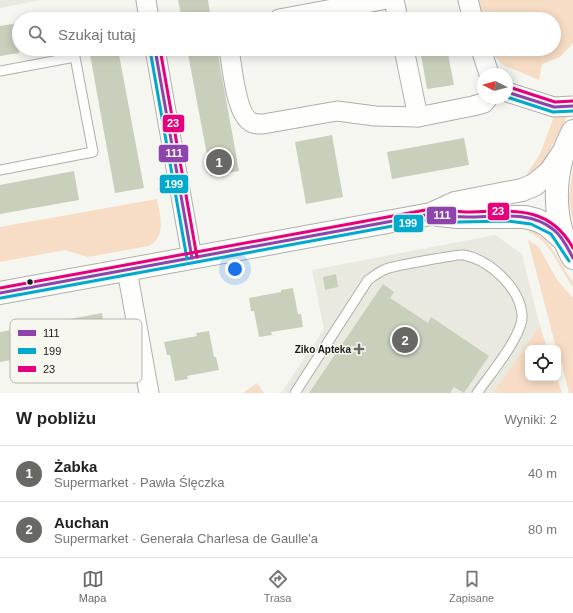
<!DOCTYPE html>
<html lang="pl">
<meta charset="utf-8">
<style>
body{margin:0;font-family:Arial,sans-serif;background:#f2f2f2;color:#202124}
.controls{position:absolute;right:12px;bottom:12px;display:grid;overflow:hidden;border-radius:8px;box-shadow:0 2px 10px #0003}
.controls button{width:36px;height:36px;display:grid;place-items:center;padding:0;border:0;border-bottom:1px solid #e0e0e0;background:#fff;color:#202124;font:20px sans-serif}
.compass{position:absolute;left:477px;top:68px;width:36px;height:36px;border-radius:50%;background:#fff;box-shadow:0 2px 10px #0003;rotate:276deg}
.you{position:absolute;left:235px;top:269px;width:14px;height:14px;margin:-10px;border:3px solid #fff;border-radius:50%;background:#1a73e8;box-shadow:0 0 0 6px #1a73e833}
.badge{display:grid;place-items:center;width:26px;height:26px;border-radius:50%;background:#686865;color:#fff;font-size:13px;font-weight:700}
.pin{position:absolute;translate:-50% -50%;border:2px solid #fff;box-shadow:0 1px 4px #0006}
.list{margin:0;padding:0;list-style:none}
h2{display:flex;justify-content:space-between;align-items:center;height:52px;margin:0;padding:0 16px;font-size:17px}
h2 small{font-size:13px;font-weight:400;color:#757577}
.list li{display:grid;grid-template-columns:26px 1fr auto;gap:12px;align-items:center;box-sizing:border-box;height:56px;padding:0 16px;border-top:1px solid #e0e0e0}
.list b{display:block;font-size:15px;white-space:nowrap}
.list p{margin:0;font-size:13px;white-space:nowrap;color:#757577}
.list em{font-size:13px;font-style:normal;color:#757577}
.icon{flex:none;width:22px;height:22px;fill:none;stroke:currentColor;stroke-width:2;stroke-linecap:round;stroke-linejoin:round}
.map{position:relative;flex:none;width:573px;height:393px;overflow:hidden}
.search{position:absolute;background:#fff;box-shadow:0 2px 10px #0003;left:12px;right:12px;top:12px;height:44px;display:flex;align-items:center;gap:10px;box-sizing:border-box;padding:0 14px;border-radius:22px;color:#757577;font-size:15px}
.sheet{height:164px;background:#fff}
nav{display:flex;justify-content:space-around;align-items:center;box-sizing:border-box;height:56px;border-top:1px solid #e0e0e0;background:#fff;font-size:11px;color:#757577}
nav a{display:grid;justify-items:center;gap:2px}
nav .on{color:#686865}
.map>svg:first-child{display:block}
.built{fill:#e9e9df}
.green{fill:#f7ddc6}
.building{fill:#c8d0bc}
.lines{fill:none;stroke-linecap:round;stroke-linejoin:round}
.service-casing{stroke:#aeaeab;stroke-width:11}
.minor-casing{stroke:#aeaeab;stroke-width:21}
.secondary-casing{stroke:#aeaeab;stroke-width:24}
.service{stroke:#fefefd;stroke-width:9}
.minor{stroke:#fefefd;stroke-width:19}
.secondary{stroke:#fefefd;stroke-width:22}
.bus-1-casing{stroke:#f7f7f0;stroke-width:6}
.bus-2-casing{stroke:#f7f7f0;stroke-width:6}
.bus-3-casing{stroke:#f7f7f0;stroke-width:6}
.bus-1{stroke:#8e44ad;stroke-width:3}
.bus-2{stroke:#00a9ce;stroke-width:3}
.bus-3{stroke:#e5007d;stroke-width:3}
.bus-dot{fill:#1b1b19;stroke:#f7f7f0;stroke-width:1.5}
.poi-dot{fill:#686865;stroke:#f7f7f0;stroke-width:1.5}
.labels{text-anchor:middle;stroke-width:3;stroke-linejoin:round;paint-order:stroke}
.poi-label{font-size:10px;font-weight:bold;fill:#1b1b19;stroke:#f7f7f0;text-anchor:end}
.key{fill:#f7f7f0;stroke:#b5b5b0;stroke-width:1}
.key-label{font-size:11px;fill:#1b1b19}
.line-badge{stroke:#f7f7f0;stroke-width:1.5}
.badge-label{font-size:11px;text-anchor:middle;font-weight:bold;fill:#fff}
</style>
<div class="map">
<svg width="573" height="393" viewBox="0 0 573 393">
<rect width="100%" height="100%" fill="#f6f6f1"/>
<g class="built">
<path d="M0,0H40L0,8Z"/>
<path d="M495,235L522,254L540,326L493,393H281L324,329L312,270Z"/>
</g>
<g class="green">
<path d="M476,0H573V43L560,57L542,64L539,80L503,65L488,49H554V19H481Z"/>
<path d="M555,114L567,117L543,163L525,177L540,154Z"/>
<path d="M573,168V222L569,197Z"/>
<path d="M157,199C160,216 167,235 149,246L88,257L65,250L0,262V227Z"/>
<path d="M530,229C552,239 558,263 573,282V287C560,270 550,240 529,232Z"/>
<path d="M528,240L539,247L557,280L573,298V393H569L558,348H556Z"/>
<path d="M540,326L547,348H528V378H557L562,393H493Z"/>
<path d="M257,383L264,393H243Z"/>
</g>
<g class="building">
<path d="M178,0H208L211,19H182Z"/>
<path d="M19,23V53L0,56V26Z"/>
<path d="M89,49H118L144,188L115,193Z"/>
<path d="M187,49H217L239,171L211,176Z"/>
<path d="M420,49H447L454,85L427,89Z"/>
<path d="M332,135L343,197L306,204L295,142Z"/>
<path d="M464,138L469,165L392,179L387,152Z"/>
<path d="M74,171L79,200L0,214V185Z"/>
<path d="M336,274L338,287L325,290L323,277Z"/>
<path d="M383,284L394,292L390,298L428,323L431,317L489,356L464,393L454,387L450,393H309Z"/>
<path d="M293,288L298,314H301L303,327L271,332L272,335L259,337L254,311H251L249,298L281,292V290Z"/>
<path d="M102,313L107,342L0,362V332Z"/>
<path d="M209,331L214,357H216L219,370L187,376L188,379L175,381L170,355H167L164,342L197,336L196,333Z"/>
</g>
<g class="lines">
<defs>
<g id="service">
<path d="M0,71L75,57L93,152L0,170"/>
<path d="M65,363L141,348"/>
<path d="M295,393L368,280C374,276 380,271 386,269C393,266 459,254 464,255C490,260 520,288 522,315C524,334 489,376 477,393"/>
</g>
<g id="minor">
<path d="M146,0L149,19"/>
<path d="M394,0L398,19"/>
<path d="M468,0L473,19"/>
<path d="M279,19L382,0"/>
<path d="M155,49L192,258"/>
<path d="M229,49C232,65 236,118 253,123C256,124 260,124 263,124L337,111L375,116L418,117L473,106L484,103L488,98"/>
<path d="M404,49L418,117"/>
<path d="M481,49L489,74"/>
<path d="M507,92L554,107L573,106"/>
<path d="M127,270L149,393"/>
</g>
<g id="secondary">
<path d="M573,131C552,170 551,220 573,258"/>
<path d="M438,215L458,217H525L537,220L547,225L565,241"/>
<path d="M0,293L431,214L455,203L522,190L534,185L550,172L562,154"/>
</g>
</defs>
<use href="#service" class="service-casing"/>
<use href="#minor" class="minor-casing"/>
<use href="#secondary" class="secondary-casing"/>
<use href="#service" class="service"/>
<use href="#minor" class="minor"/>
<use href="#secondary" class="secondary"/>
<defs>
<g id="bus-1">
<path d="M155,49L192,258"/>
<path d="M507,92L554,107L573,106"/>
<path d="M0,293L431,214C443,216 455,217 468,217C497,217 530,210 554,230C563,237 568,249 573,258"/>
</g>
<g id="bus-2">
<path d="M150,50L187,259"/>
<path d="M507,97L553,112L573,111"/>
<path d="M1,298L431,219L458,222L508,221L531,224L551,234L569,261"/>
</g>
<g id="bus-3">
<path d="M160,49L197,257"/>
<path d="M509,87L555,102L573,101"/>
<path d="M0,288L431,209C444,210 457,212 470,212C513,211 549,205 573,248"/>
</g>
</defs>
<use href="#bus-1" class="bus-1-casing"/>
<use href="#bus-2" class="bus-2-casing"/>
<use href="#bus-3" class="bus-3-casing"/>
<use href="#bus-1" class="bus-1"/>
<use href="#bus-2" class="bus-2"/>
<use href="#bus-3" class="bus-3"/>
</g>
<circle class="bus-dot" cx="30" cy="282" r="3.5"/>
<path class="poi-dot" d="M357 343h4v4h4v4h-4v4h-4v-4h-4v-4h4z"/>
<g class="labels">
<g class="poi-label">
<text x="351" y="353">Ziko Apteka</text>
</g>
</g>
<rect x="10" y="319" width="132" height="64" rx="6" class="key"/>
<rect x="18" y="330" width="18" height="6" fill="#8e44ad"/>
<rect x="18" y="348" width="18" height="6" fill="#00a9ce"/>
<rect x="18" y="366" width="18" height="6" fill="#e5007d"/>
<g class="key-label">
<text x="43" y="337">111</text>
<text x="43" y="355">199</text>
<text x="43" y="373">23</text>
</g>
<g class="line-badge">
<rect x="162" y="114" width="23" height="19" rx="4" fill="#e5007d"/>
<rect x="158" y="144" width="31" height="19" rx="4" fill="#8e44ad"/>
<rect x="159" y="174" width="30" height="20" rx="4" fill="#00a9ce"/>
<rect x="487" y="202" width="23" height="19" rx="4" fill="#e5007d"/>
<rect x="426" y="206" width="31" height="19" rx="4" fill="#8e44ad"/>
<rect x="393" y="214" width="31" height="19" rx="4" fill="#00a9ce"/>
</g>
<g class="badge-label">
<text x="173" y="127">23</text>
<text x="174" y="157">111</text>
<text x="174" y="188">199</text>
<text x="498" y="215">23</text>
<text x="442" y="219">111</text>
<text x="408" y="227">199</text>
</g>
</svg>
<div class="controls">
<button><svg class="icon" aria-label="locate" viewBox="0 0 24 24"><circle cx="12" cy="12" r="6"/><path d="M12 2v4M12 18v4M2 12h4M18 12h4"/></svg></button>
</div>
<svg class="compass" viewBox="-18 -18 36 36"><path d="M0-13l5 13h-10z" fill="#e53935"/><path d="M0 13l5-13h-10z" fill="#757577"/></svg>
<div class="you"></div>
<div class="pin badge" style="left:219px;top:162px">1</div>
<div class="pin badge" style="left:405px;top:340px">2</div>
<div class="search"><svg class="icon" aria-label="search" viewBox="0 0 24 24"><circle cx="10" cy="10" r="6"/><path d="M15 15l6 6"/></svg>Szukaj tutaj</div>
</div>
<section class="sheet">
<h2>W pobliżu<small>Wyniki: 2</small></h2>
<ul class="list">
<li><span class="badge">1</span><div><b>Żabka</b><p>Supermarket · Pawła Ślęczka</p></div><em>40 m</em></li>
<li><span class="badge">2</span><div><b>Auchan</b><p>Supermarket · Generała Charlesa de Gaulle'a</p></div><em>80 m</em></li>
</ul>
</section>
<nav>
<a class="on"><svg class="icon" aria-label="map" viewBox="0 0 24 24"><path d="M3 6l6-2 6 2 6-2v14l-6 2-6-2-6 2zM9 4v14M15 6v14"/></svg>Mapa</a>
<a><svg class="icon" aria-label="directions" viewBox="0 0 24 24"><path d="M12 3l9 9-9 9-9-9zM9 14v-3h6M13 9l2 2-2 2"/></svg>Trasa</a>
<a><svg class="icon" aria-label="saved" viewBox="0 0 24 24"><path d="M7 4h10v16l-5-4-5 4z"/></svg>Zapisane</a>
</nav>
